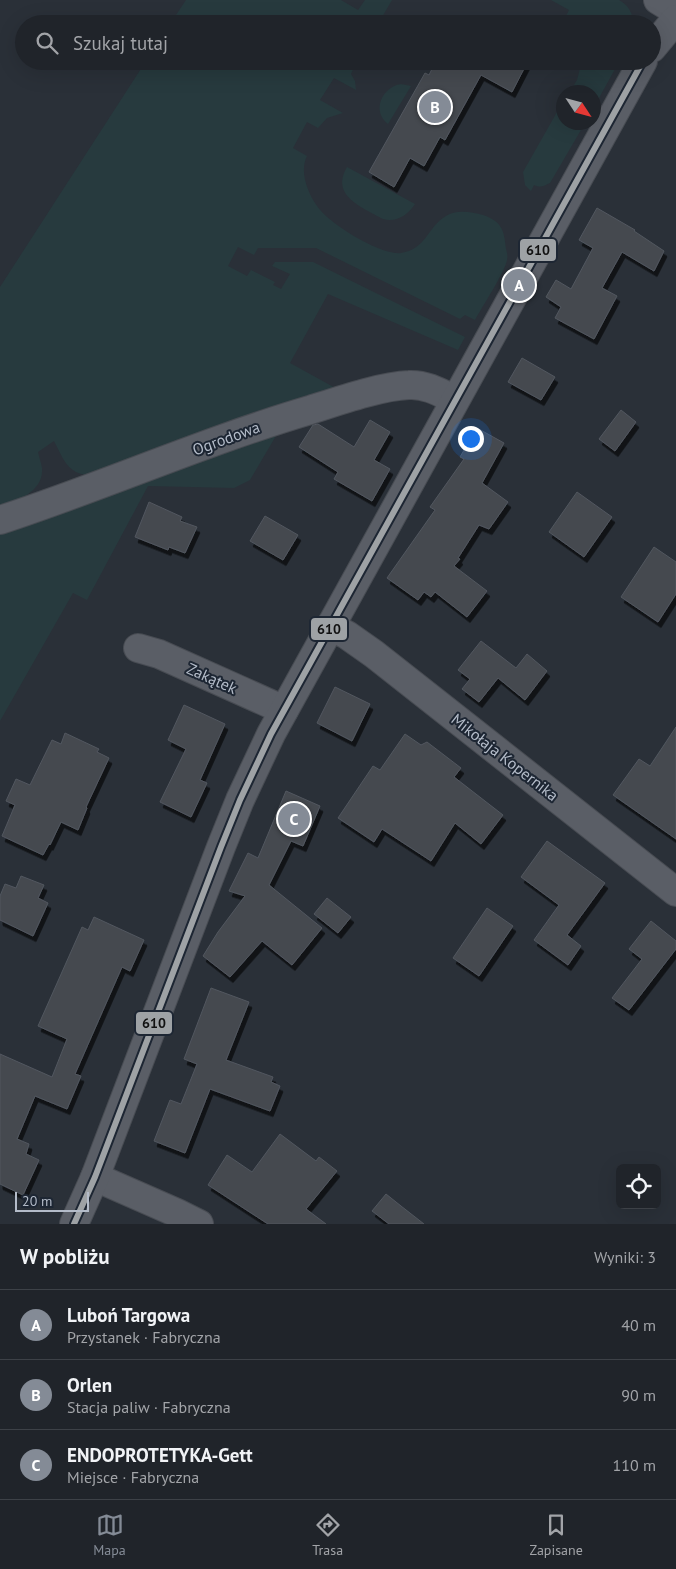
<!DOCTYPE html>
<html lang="pl">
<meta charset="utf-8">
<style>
body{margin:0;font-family:"PT Sans",sans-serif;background:#282c32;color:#f1f3f6}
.controls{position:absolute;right:15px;bottom:15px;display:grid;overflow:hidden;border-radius:8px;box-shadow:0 5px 20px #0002}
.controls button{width:45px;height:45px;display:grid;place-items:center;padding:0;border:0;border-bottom:1px solid #3d4147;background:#20242a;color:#f1f3f6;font:25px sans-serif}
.compass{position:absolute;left:556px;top:85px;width:45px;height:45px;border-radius:50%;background:#20242a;box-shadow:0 5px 20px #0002;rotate:126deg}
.scale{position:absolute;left:15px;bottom:12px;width:74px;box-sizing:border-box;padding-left:5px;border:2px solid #b4bcc9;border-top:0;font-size:14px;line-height:18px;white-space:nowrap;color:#b4bcc9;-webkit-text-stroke:4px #1d2633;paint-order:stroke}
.you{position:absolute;left:470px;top:438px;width:18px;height:18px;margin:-12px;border:4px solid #fff;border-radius:50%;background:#1a73e8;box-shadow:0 0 0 8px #1a73e833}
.badge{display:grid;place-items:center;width:32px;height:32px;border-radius:50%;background:#848b96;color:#fff;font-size:16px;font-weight:700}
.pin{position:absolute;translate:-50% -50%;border:2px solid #fff;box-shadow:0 1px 5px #0006}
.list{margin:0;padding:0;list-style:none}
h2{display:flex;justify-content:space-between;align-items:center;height:65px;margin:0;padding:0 20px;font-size:21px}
h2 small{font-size:16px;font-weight:400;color:#a2a4a8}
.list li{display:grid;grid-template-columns:32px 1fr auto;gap:15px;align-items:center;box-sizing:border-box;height:70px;padding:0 20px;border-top:1px solid #3d4147}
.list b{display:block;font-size:19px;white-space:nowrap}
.list p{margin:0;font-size:16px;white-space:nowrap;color:#a2a4a8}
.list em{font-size:16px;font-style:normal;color:#a2a4a8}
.icon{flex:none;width:28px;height:28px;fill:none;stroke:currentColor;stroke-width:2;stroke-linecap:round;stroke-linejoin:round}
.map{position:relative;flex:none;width:676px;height:1224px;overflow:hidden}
.search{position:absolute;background:#20242a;box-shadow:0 5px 20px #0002;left:15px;right:15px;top:15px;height:55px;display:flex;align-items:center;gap:12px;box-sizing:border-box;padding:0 18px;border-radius:28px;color:#a2a4a8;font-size:19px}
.sheet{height:275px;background:#20242a}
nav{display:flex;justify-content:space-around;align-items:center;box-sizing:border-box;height:70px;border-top:1px solid #3d4147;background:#20242a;font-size:14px;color:#a2a4a8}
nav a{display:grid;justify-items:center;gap:2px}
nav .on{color:#848b96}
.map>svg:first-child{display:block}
.green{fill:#273a3e}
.building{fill:#444950;stroke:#52575f;filter:url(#shadow)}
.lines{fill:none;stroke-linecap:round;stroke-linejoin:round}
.minor-casing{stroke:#484c53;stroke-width:30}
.minor{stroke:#5a5e66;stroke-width:28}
.bus-1-casing{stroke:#1d2633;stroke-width:10}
.bus-1{stroke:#9ea2a5;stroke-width:6}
.labels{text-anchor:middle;stroke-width:4;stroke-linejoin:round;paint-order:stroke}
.street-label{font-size:16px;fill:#b4bcc9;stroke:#1d2633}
.line-badge{stroke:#1d2633;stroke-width:2}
.pale-badge-label{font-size:14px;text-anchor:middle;font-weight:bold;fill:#111}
</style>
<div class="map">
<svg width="676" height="1224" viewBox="0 0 676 1224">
<defs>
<filter id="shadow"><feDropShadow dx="3" dy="5.5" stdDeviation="0" flood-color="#0009"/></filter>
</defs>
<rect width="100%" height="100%" fill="#2a3038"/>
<g class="green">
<path d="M186,0H341L358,10L365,0H392L378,24H170Z"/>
<path d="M551,0H619C629,6 632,12 634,24H562L569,10Z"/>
<path d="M146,61H357L351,74L355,81L356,90L334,78L320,100L343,113L327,118L318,128L307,122L293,148L307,156C299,172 308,193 317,206C328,223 381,256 401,253C427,249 427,227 446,216C456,209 472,212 483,215C503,222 504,231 506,249C507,252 508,256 507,260C505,272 482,307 475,320L465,315L460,319L316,248H258L254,255L238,247L228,266L247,276L251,270L275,282L273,285L281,289L290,274L272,266L275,262H313L465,337L458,350L328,294L290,363L339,390L89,475C67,474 63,458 54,441L38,452C39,457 41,462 42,468C44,491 17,501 0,507V287Z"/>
<path d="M582,61H601L615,69L594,107V92H576L571,90L577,80Z"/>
<path d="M401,84L411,86L388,124C371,111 382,87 401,84Z"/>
<path d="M561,105L563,106L564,122L585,123L550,183C544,186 541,188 534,185L531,191L525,185L523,172Z"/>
<path d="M347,167L415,204C408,215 396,223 383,219C362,207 330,196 347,167Z"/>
<path d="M280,429L250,480L234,488L148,486L87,600L73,593L0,721V533Z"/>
</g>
<g class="building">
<path d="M436,61H528L512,92L481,75L445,140L440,137L424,166L410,158L394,187L369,172L425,73L429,75Z"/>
<path d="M597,208L635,230L634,231L664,251L654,271L622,252L602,288L617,296L594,339L555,318L561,307L546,297L556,280L571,289L593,248L579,240Z"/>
<path d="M522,358L555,377L541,400L508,382Z"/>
<path d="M621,410L636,422L615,451L599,439Z"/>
<path d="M370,420L390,432L374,460L390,469L372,501L334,479L338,472L299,447L313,425L318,424L354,447Z"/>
<path d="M477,428L504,443L482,483L508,502L489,529L479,525L458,558L460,559L454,566L487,591L467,617L435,592L431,597L424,592L418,600L387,578L435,510L430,507L464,459L460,457Z"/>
<path d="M577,492L612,517L584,557L549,532Z"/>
<path d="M149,502L182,517L180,521L197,527L185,553L169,547L168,550L135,537Z"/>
<path d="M265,516L298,535L283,560L250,541Z"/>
<path d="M654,547L676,562V594L658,622L621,597Z"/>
<path d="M481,641L516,668L527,654L547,671L525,700L498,678L479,702L462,689L470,679L458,670Z"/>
<path d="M335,687L370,704L352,741L317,723Z"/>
<path d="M184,705L225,724L200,780L207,783L191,817L160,802L186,749L168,740Z"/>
<path d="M676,727V839L613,795L639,759L650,766Z"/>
<path d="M65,733L99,749L97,752L109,758L86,807L87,808L78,830L61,822L50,845L49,844L43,855L2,836L15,805L6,801L16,779L30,785L52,740L61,744Z"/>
<path d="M405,734L421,745L427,742L461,768L454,777L503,815L481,844L455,823L431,861L382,829L374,842L338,818L373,766L380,770Z"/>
<path d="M286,791L320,806L303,846L291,841L269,885L322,928L292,965L262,941L230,977L203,956L218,932L245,896L229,891L248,853L258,858Z"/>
<path d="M547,841L605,883L567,935L581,946L568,965L534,940L559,905L521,877Z"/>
<path d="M21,876L44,885L38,898L48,903L33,936L0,920V896L5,884L16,888Z"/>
<path d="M327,898L351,917L338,933L314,914Z"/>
<path d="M487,908L513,926L479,976L453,958Z"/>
<path d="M94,917L144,940L130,971L122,967L75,1074L81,1076L67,1109L35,1096L17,1139L29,1144L26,1154L39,1160L23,1195L0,1184V1054L52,1077L67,1039L38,1026L82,927L88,930Z"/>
<path d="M651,921L676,941V949L629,1010L612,998L642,959L629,949Z"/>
<path d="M211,988L249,1002L226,1060L273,1077L271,1082L280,1086L270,1111L210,1089L185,1153L154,1141L170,1100L181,1104L197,1064L184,1059Z"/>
<path d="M280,1134L316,1161L319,1157L337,1171L306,1209L326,1224H268L208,1185L227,1155L252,1172Z"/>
<path d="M386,1194L401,1206L424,1224H389L372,1211Z"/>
</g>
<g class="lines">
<defs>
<g id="minor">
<path d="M658,0L676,11"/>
<path d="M652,48L676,19"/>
<path d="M0,520C104,486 205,441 310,410C338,401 381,386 409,385C426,384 441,393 455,400"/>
<path d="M330,626L347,635L374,654L676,892"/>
<path d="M138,648L159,654L284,710"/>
<path d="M95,1177L177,1213L199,1224"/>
<path d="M74,1224L95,1177L221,847L240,800L271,734L643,61"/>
</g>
</defs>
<use href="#minor" class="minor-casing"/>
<use href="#minor" class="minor"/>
<defs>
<path id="bus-1" d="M74,1224L95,1177L221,847L240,800L271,734L643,61"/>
</defs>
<use href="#bus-1" class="bus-1-casing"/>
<use href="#bus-1" class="bus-1"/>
</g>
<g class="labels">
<g class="street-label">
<text transform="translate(226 438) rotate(-20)" y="6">Ogrodowa</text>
<text transform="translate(212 678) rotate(24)" y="6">Zakątek</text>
<text transform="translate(505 757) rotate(38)" y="6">Mikołaja Kopernika</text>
</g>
</g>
<g class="line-badge">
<rect x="519" y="238" width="38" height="24" rx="5" fill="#9ea2a5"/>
<rect x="310" y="617" width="38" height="24" rx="5" fill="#9ea2a5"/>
<rect x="135" y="1011" width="38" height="24" rx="5" fill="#9ea2a5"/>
</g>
<g class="pale-badge-label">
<text x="538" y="255">610</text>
<text x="329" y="634">610</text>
<text x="154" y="1028">610</text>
</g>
</svg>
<div class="controls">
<button><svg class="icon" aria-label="locate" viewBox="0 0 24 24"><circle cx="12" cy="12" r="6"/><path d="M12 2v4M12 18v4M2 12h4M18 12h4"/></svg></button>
</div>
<svg class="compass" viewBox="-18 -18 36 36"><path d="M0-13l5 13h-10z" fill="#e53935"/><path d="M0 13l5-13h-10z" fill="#a2a4a8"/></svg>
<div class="scale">20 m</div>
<div class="you"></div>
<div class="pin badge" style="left:519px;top:285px">A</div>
<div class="pin badge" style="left:435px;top:107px">B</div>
<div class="pin badge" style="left:294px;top:819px">C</div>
<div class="search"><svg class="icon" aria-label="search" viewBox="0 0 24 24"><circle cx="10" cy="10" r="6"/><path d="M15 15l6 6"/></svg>Szukaj tutaj</div>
</div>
<section class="sheet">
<h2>W pobliżu<small>Wyniki: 3</small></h2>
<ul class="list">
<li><span class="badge">A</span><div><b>Luboń Targowa</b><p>Przystanek · Fabryczna</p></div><em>40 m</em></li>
<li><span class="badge">B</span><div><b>Orlen</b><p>Stacja paliw · Fabryczna</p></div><em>90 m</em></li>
<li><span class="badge">C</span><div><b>ENDOPROTETYKA-Gett</b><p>Miejsce · Fabryczna</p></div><em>110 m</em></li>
</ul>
</section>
<nav>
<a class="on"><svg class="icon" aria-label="map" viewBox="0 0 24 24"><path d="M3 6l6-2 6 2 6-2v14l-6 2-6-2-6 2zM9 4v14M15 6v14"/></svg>Mapa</a>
<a><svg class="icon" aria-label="directions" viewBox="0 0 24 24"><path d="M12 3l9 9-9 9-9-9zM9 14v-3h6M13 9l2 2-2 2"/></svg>Trasa</a>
<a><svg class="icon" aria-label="saved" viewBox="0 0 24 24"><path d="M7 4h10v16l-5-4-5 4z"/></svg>Zapisane</a>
</nav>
